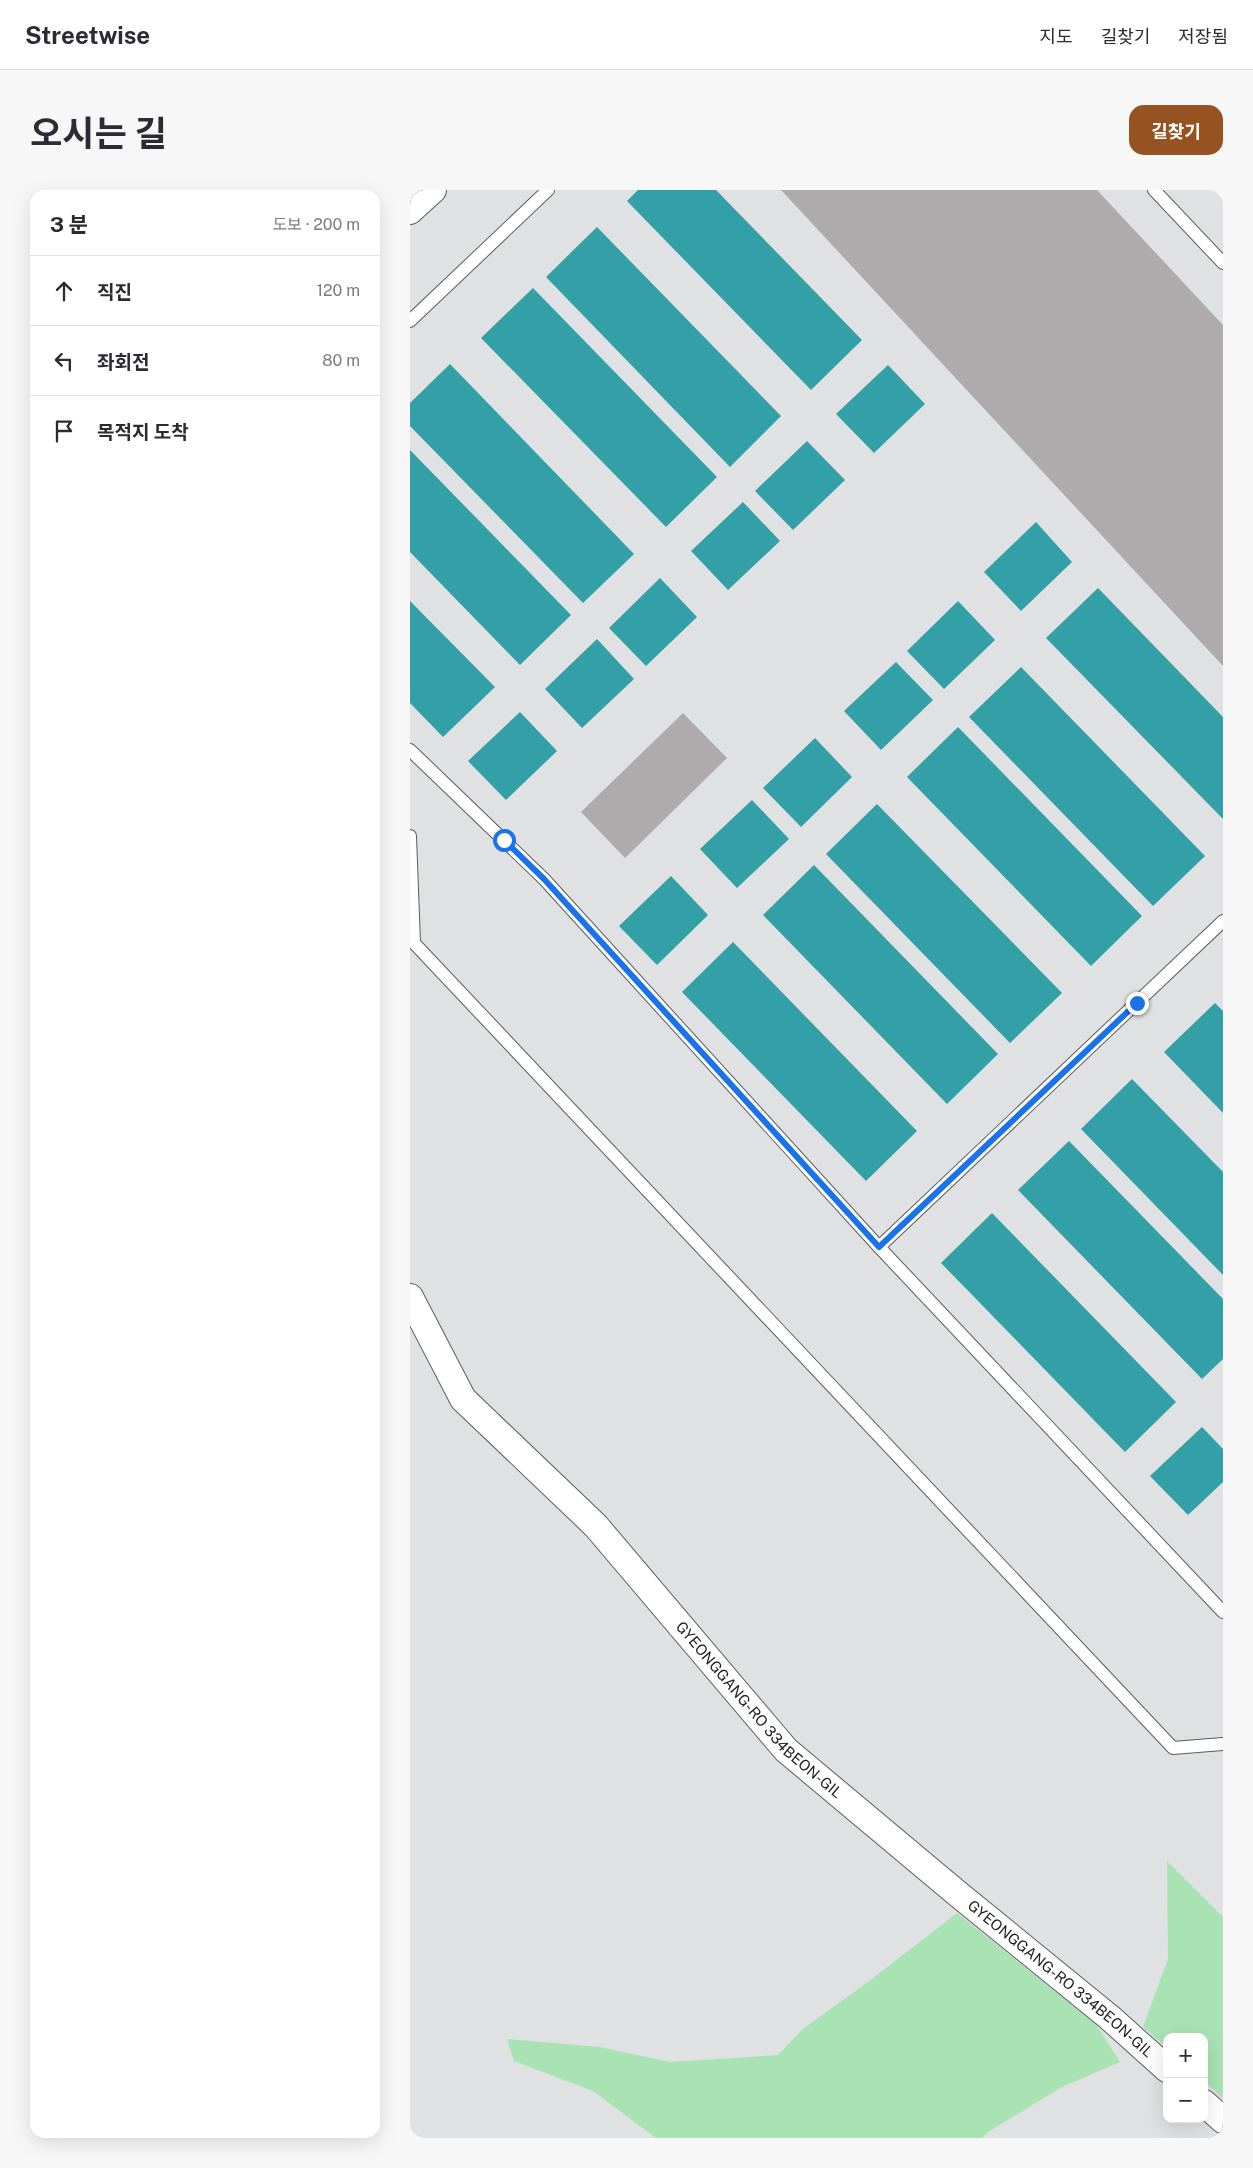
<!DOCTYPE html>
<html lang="ko">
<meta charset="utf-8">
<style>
body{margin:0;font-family:"Public Sans","Noto Sans KR",sans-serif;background:#f7f7f7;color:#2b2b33}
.controls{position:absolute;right:15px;bottom:15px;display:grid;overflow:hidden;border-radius:10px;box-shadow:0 5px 20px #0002}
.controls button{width:45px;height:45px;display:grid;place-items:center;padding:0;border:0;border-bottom:1px solid #e1e1e2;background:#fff;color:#2b2b33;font:25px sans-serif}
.stop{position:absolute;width:15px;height:15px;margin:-11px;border:4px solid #1a73e8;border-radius:50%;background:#fff}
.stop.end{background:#1a73e8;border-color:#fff;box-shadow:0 1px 5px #0008}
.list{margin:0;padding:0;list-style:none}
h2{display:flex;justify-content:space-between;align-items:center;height:65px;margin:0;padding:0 20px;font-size:21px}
h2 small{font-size:16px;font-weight:400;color:#7c7c81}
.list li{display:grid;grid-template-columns:32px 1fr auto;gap:15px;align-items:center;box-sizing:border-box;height:70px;padding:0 20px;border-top:1px solid #e1e1e2}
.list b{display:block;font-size:19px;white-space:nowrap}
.list em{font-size:16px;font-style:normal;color:#7c7c81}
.icon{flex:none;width:28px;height:28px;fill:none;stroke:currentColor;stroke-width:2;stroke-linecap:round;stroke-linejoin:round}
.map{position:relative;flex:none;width:813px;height:1948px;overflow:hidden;border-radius:15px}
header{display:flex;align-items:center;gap:30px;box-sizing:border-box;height:70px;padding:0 25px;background:#fff;border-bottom:1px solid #e1e1e2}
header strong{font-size:24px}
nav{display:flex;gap:28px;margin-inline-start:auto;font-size:18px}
.intro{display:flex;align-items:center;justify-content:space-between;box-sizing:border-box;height:120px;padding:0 30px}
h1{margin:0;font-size:35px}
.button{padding:12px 22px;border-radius:15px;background:#955322;color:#fff;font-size:18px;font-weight:700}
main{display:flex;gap:30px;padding:0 30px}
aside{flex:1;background:#fff;border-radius:15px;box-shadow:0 5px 20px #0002}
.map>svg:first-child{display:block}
.green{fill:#a9e3b3}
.water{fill:#339fa7}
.building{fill:#adabac}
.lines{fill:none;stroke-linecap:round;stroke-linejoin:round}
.lane-casing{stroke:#5b5c5e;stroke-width:14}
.street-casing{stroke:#5b5c5e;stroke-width:28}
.lane{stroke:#fff;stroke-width:12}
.street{stroke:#fff;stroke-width:26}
.route{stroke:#1a73e8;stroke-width:6}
.labels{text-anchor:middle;stroke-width:4;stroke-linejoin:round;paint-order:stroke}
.street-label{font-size:15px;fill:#1f2021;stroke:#dfe1e2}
</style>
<header>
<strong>Streetwise</strong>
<nav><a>지도</a><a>길찾기</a><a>저장됨</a></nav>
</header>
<div class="intro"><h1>오시는 길</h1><a class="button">길찾기</a></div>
<main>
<aside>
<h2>3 분<small>도보 · 200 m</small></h2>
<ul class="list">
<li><svg class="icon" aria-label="ahead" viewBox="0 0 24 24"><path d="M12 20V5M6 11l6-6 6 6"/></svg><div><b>직진</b></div><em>120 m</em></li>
<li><svg class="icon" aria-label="left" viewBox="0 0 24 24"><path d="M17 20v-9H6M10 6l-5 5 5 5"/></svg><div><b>좌회전</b></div><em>80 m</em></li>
<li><svg class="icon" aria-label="arrive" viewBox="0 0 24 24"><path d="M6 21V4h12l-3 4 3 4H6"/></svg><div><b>목적지 도착</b></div></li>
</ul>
</aside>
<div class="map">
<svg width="813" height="1948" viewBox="0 0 813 1948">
<rect width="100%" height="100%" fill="#dfe1e2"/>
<g class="green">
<path d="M757,1671L813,1727V1908L794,1891V1847H757V1858L733,1837L758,1769Z"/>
<path d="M547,1723L686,1834L710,1872L652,1897L578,1942L572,1948H246L183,1901L104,1871L97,1849L190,1857L260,1872L368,1865L394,1838L454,1795Z"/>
</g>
<g class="water">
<path d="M228,0H306L452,150L401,200L217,11Z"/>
<path d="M187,37L371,226L320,277L136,87Z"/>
<path d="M123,98L307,287L256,337L71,148Z"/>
<path d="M40,174L224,364L173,413L0,236V213Z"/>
<path d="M478,175L515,214L464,263L426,224Z"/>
<path d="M397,251L435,290L383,340L345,301Z"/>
<path d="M0,260L161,425L110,475L0,362Z"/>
<path d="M333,312L370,351L318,400L281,361Z"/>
<path d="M626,332L662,372L611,421L574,382Z"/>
<path d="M250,388L287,427L236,476L199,438Z"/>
<path d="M688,398L813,527V629L636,448Z"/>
<path d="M0,411L85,497L33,547L0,513Z"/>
<path d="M548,411L585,450L534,499L497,461Z"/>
<path d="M187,449L224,489L172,538L135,499Z"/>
<path d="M486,472L523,510L471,560L434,521Z"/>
<path d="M611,477L795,666L743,716L559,527Z"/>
<path d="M110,522L147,561L96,610L58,571Z"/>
<path d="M548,537L732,726L681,776L497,587Z"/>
<path d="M405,548L442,587L391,637L353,598Z"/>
<path d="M342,610L379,649L327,698L290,659Z"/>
<path d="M467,614L652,803L600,853L416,664Z"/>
<path d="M404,675L588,864L537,914L353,725Z"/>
<path d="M261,686L298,725L247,775L209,736Z"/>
<path d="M323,752L507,941L456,991L272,802Z"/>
<path d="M805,813L813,821V923L754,862Z"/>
<path d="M722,889L813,982V1085L671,939Z"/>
<path d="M659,951L813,1109V1169L792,1189L608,1000Z"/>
<path d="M582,1023L766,1212L715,1262L531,1073Z"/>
<path d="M792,1237L813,1259V1292L778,1325L740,1286Z"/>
</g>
<g class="building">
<path d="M371,0H687L813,135V476Z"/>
<path d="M273,523L317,568L215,668L171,622Z"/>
</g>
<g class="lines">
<defs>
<g id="lane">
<path d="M744,0L813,73"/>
<path d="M0,131L138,0"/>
<path d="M0,560L134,689L469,1057"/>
<path d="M0,646L4,753L763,1558L813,1554"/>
<path d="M813,731L469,1057L813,1422"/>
</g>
<g id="street">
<path d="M0,21L23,0"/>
<path id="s1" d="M0,1107L53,1209L186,1336L376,1560L548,1704L699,1827L757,1879"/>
<path d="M794,1913L813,1930"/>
</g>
</defs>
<use href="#lane" class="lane-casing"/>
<use href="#street" class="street-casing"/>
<use href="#lane" class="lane"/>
<use href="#street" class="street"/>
</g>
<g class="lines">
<path class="route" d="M94,650L134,689L469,1057L727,813"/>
</g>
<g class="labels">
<g class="street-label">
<text dy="5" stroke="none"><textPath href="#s1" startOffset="545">GYEONGGANG-RO 334BEON-GIL</textPath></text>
<text dy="5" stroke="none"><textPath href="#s1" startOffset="950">GYEONGGANG-RO 334BEON-GIL</textPath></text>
</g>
</g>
</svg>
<div class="controls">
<button>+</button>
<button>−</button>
</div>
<div class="stop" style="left:94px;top:650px"></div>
<div class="stop end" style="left:727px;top:813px"></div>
</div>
</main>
